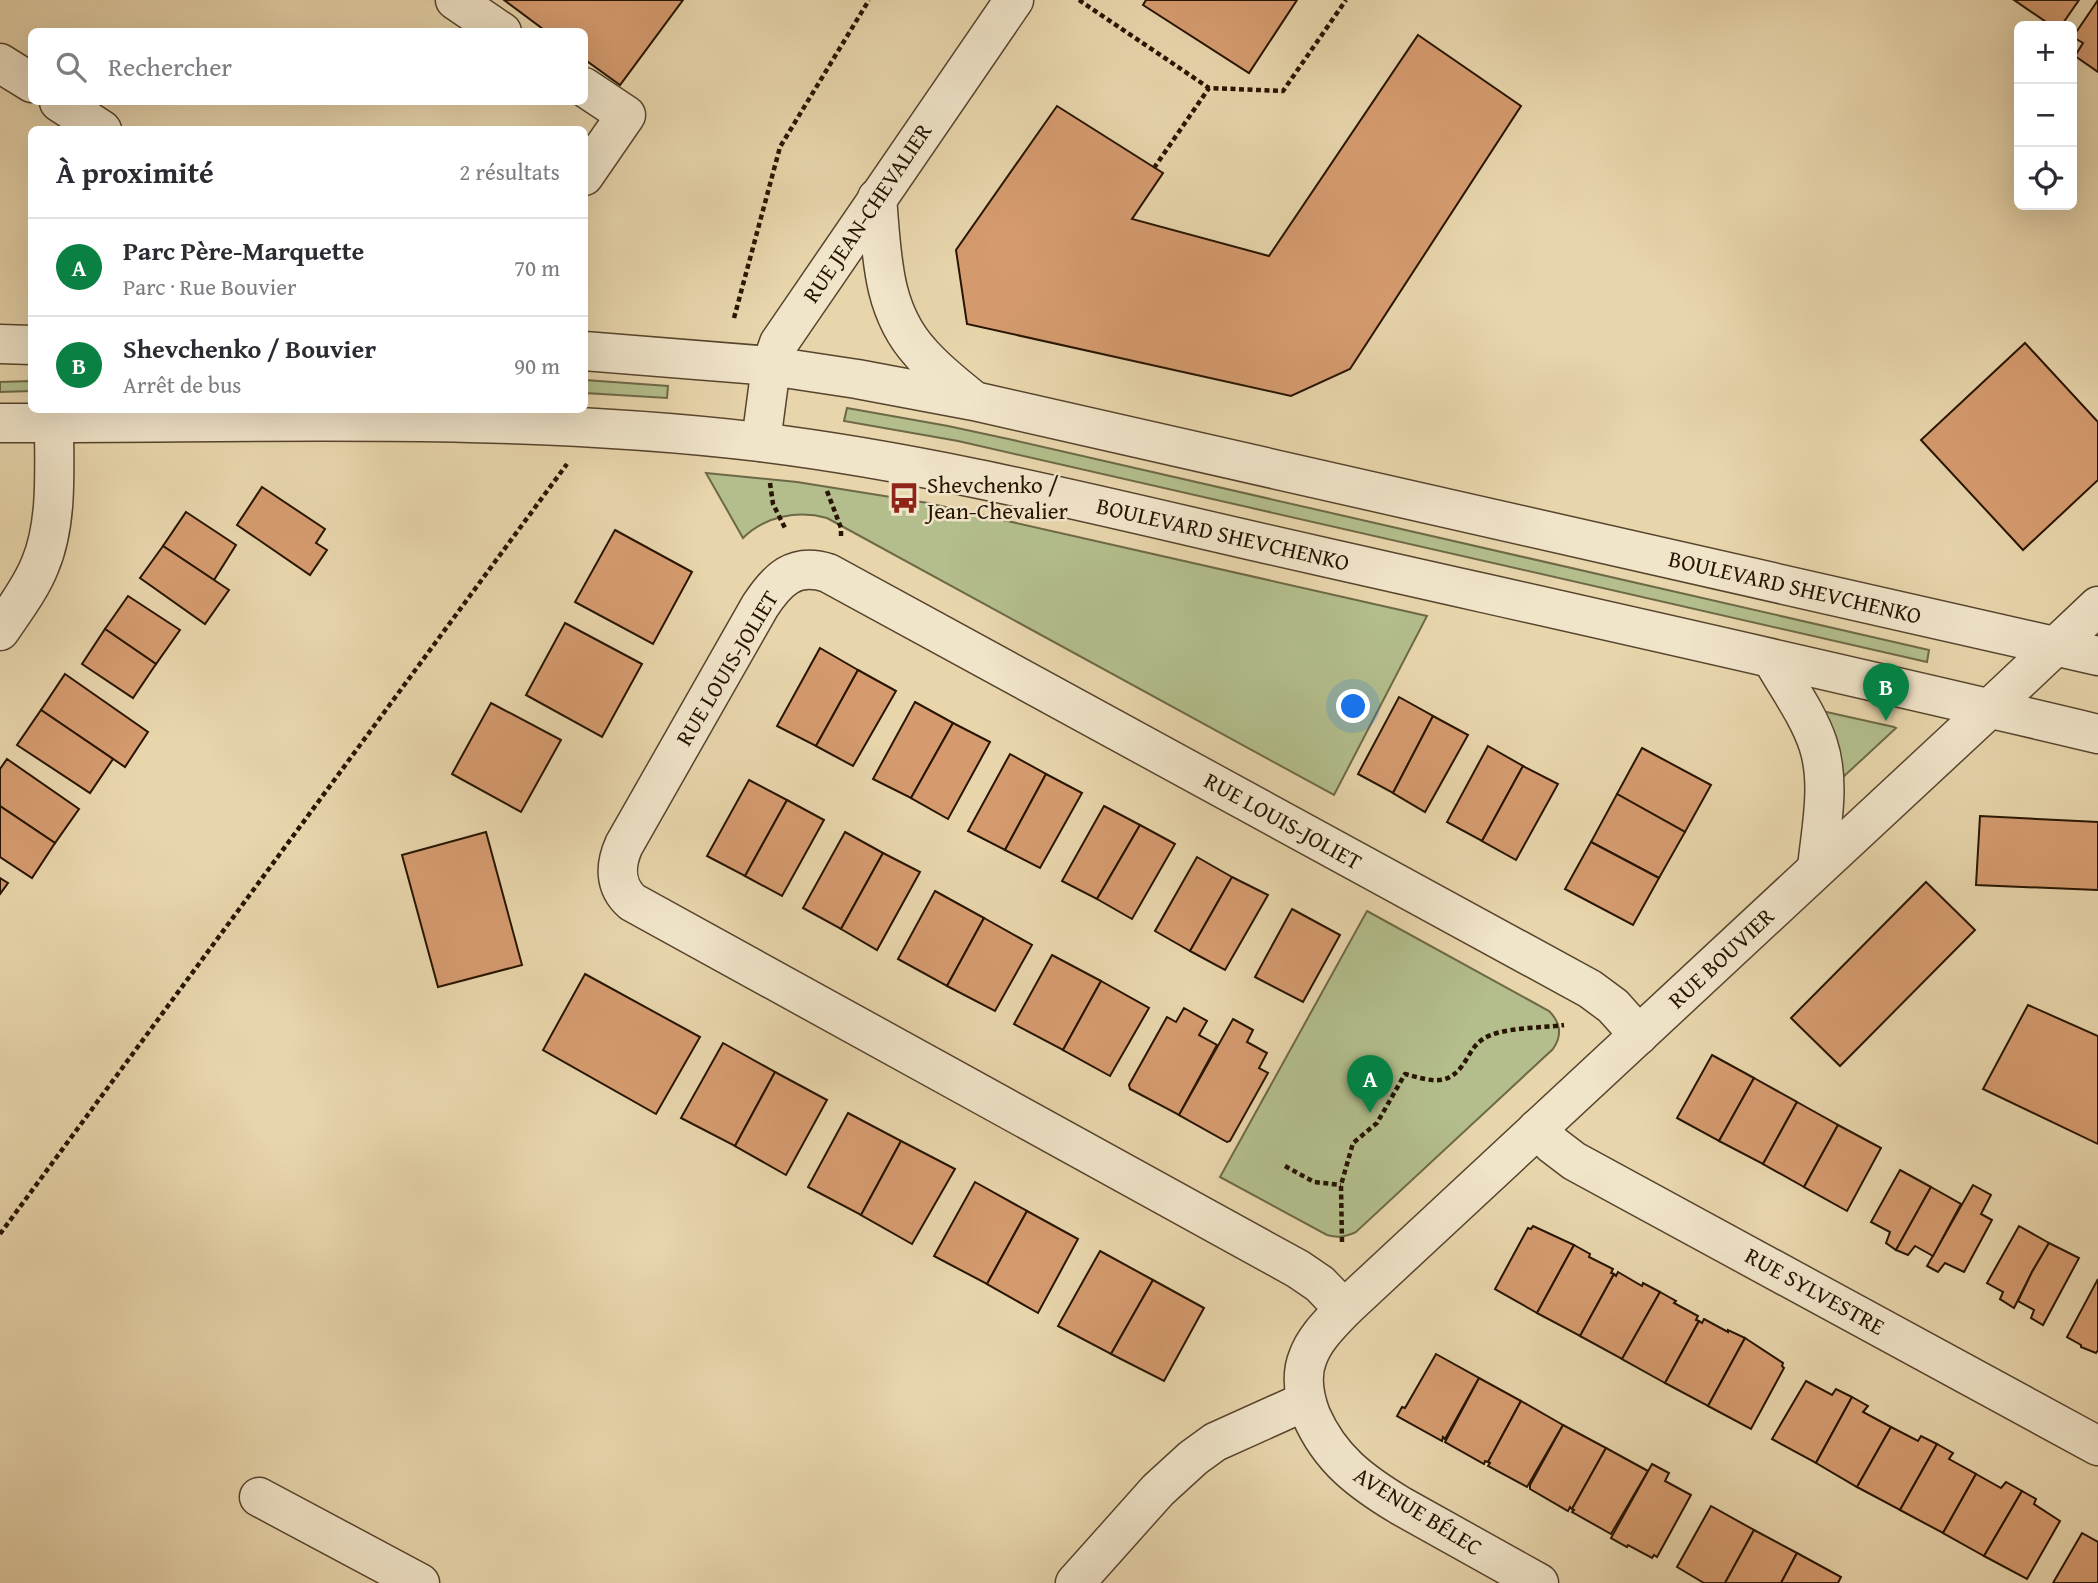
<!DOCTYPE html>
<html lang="fr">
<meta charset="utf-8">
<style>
body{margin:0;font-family:"Gentium Book Plus",serif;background:#f7f7f7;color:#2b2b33}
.controls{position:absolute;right:21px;top:21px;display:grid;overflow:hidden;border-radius:10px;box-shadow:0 7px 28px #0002}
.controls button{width:63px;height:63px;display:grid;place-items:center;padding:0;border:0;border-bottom:2px solid #e1e1e2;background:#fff;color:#2b2b33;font:35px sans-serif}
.you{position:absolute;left:1354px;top:707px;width:24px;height:24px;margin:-18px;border:5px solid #fff;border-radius:50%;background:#1a73e8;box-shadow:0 0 0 10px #1a73e833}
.badge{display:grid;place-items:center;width:46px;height:46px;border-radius:50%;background:#0b8043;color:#fff;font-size:23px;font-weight:700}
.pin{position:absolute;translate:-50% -58px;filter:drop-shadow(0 2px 4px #0008)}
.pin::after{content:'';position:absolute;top:37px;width:24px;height:21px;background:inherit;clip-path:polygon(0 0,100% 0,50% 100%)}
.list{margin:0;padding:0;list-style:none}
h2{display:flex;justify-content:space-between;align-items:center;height:91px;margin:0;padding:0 28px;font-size:30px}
h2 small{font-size:23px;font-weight:400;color:#7c7c81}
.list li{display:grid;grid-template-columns:46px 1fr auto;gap:21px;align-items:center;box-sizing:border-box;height:98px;padding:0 28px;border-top:2px solid #e1e1e2}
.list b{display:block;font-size:26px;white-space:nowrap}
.list p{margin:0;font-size:23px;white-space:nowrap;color:#7c7c81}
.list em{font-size:23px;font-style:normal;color:#7c7c81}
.icon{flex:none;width:38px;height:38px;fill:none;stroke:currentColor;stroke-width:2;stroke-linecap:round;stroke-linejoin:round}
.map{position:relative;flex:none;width:2098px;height:1583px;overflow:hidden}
.search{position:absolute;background:#fff;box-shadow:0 7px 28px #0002;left:28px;top:28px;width:560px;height:77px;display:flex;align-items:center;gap:18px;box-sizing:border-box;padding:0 24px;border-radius:10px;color:#7c7c81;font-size:26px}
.panel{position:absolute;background:#fff;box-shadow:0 7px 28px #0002;left:28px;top:126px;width:560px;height:287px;border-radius:10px}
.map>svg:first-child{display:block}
.green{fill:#b3be8c;stroke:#6d6946;stroke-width:2}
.building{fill:#d59b6f;stroke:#271401;stroke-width:2}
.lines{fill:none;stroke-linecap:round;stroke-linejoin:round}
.minor-casing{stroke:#57442c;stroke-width:41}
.path{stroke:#271401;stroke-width:4.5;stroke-dasharray:5 3.5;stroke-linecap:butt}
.minor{stroke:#f0e4c9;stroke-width:38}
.labels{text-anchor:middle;stroke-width:5;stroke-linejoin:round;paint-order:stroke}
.street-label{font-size:23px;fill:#271401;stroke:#f0e4c9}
.poi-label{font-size:23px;fill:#271401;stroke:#f0e4c9;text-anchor:start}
</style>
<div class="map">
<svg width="2098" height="1583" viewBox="0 0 2098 1583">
<rect width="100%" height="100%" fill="#e8d5ac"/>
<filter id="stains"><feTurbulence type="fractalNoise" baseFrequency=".00286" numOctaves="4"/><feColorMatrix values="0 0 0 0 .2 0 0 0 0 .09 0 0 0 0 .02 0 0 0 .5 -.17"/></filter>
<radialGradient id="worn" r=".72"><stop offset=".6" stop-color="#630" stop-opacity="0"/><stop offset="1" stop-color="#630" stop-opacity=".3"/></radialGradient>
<g class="green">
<path d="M585,380L668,386L667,398L585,393Z"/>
<path d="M31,381V391L0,392V382Z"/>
<path d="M847,408L948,426L1013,440L1929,650L1927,662L958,441L844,421Z"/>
<path d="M706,473L797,482L928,503L1427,616L1334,795L827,518C798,510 765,516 743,538Z"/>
<path d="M1822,711L1894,727L1896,728L1841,779Z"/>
<path d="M1367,911L1549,1011C1561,1023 1562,1036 1553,1049L1356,1232C1345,1237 1338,1238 1327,1235L1220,1177Z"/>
</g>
<g class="building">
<path d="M504,0H683L620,85L584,59V32H547Z"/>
<path d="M1146,0H1297L1249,73L1143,5Z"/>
<path d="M2014,0H2079L2061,26H2052Z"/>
<path d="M2098,0V72L2075,56L2083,43L2073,37Z"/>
<path d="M1418,35L1521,106L1350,369L1291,396L967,324L956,250L1057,106L1163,173L1132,219L1269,256Z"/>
<path d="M2025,343L2098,422V480L2023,550L1921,440Z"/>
<path d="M262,487L325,529L316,543L327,550L310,575L237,525Z"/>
<path d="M186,512L236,545L214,580L163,546Z"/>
<path d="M615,530L692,572L653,644L575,602Z"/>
<path d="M163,546L229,590L205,624L140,578Z"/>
<path d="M128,596L180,630L156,664L105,629Z"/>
<path d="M565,623L642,664L602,737L526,695Z"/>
<path d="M105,629L156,664L133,698L82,664Z"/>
<path d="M820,648L858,670L816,746L777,726Z"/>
<path d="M858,670L896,691L853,766L816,746Z"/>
<path d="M65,674L148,732L125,767L41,710Z"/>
<path d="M1399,697L1433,716L1393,793L1358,774Z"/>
<path d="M915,702L953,723L911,798L873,779Z"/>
<path d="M491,703L561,740L521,812L452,774Z"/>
<path d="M41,710L113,759L90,793L17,745Z"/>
<path d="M1433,716L1468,735L1425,812L1393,793Z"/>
<path d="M953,723L990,742L948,819L911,798Z"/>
<path d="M1488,746L1523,766L1482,841L1447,822Z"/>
<path d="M1642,748L1711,785L1685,832L1617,794Z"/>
<path d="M1010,754L1046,774L1005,850L968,831Z"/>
<path d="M7,759L79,809L55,843L0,806V769Z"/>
<path d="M1523,766L1558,784L1516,860L1482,841Z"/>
<path d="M1046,774L1082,793L1040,868L1005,850Z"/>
<path d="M749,780L787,800L745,876L707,856Z"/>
<path d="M1617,794L1685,832L1659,878L1591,842Z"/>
<path d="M787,800L824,820L782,896L745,876Z"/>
<path d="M0,806L55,843L32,878L0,857Z"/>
<path d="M1104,806L1140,825L1097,899L1062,881Z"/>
<path d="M1980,816L2098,822V890L1976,885Z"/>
<path d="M1140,825L1175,844L1132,919L1097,899Z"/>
<path d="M486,832L522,965L438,987L402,855Z"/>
<path d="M845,832L883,853L841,929L803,908Z"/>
<path d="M1591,842L1659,878L1633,925L1565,889Z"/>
<path d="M883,853L920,872L877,950L841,929Z"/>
<path d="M1197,857L1232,877L1190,951L1155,931Z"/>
<path d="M1232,877L1268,895L1225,970L1190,951Z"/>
<path d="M0,878L8,883L0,894Z"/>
<path d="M1926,882L1975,930L1840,1066L1791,1018Z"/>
<path d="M935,891L984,918L947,986L898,959Z"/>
<path d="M1292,909L1340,935L1303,1002L1255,977Z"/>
<path d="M984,918L1032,945L995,1011L947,986Z"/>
<path d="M1052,955L1101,981L1063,1050L1014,1024Z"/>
<path d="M585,974L700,1037L656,1114L543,1050Z"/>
<path d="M1101,981L1149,1008L1110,1076L1063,1050Z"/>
<path d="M2028,1005L2098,1036V1144L1983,1089Z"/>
<path d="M1184,1008L1207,1021L1199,1035L1217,1045L1179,1115L1130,1089L1129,1085L1167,1017L1176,1022Z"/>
<path d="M1233,1019L1253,1030L1247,1042L1267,1053L1259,1068L1268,1073L1230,1141L1227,1142L1179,1115Z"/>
<path d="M723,1043L775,1072L735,1146L681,1118Z"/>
<path d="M1712,1055L1754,1078L1719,1141L1677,1118Z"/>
<path d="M775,1072L827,1100L786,1175L735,1146Z"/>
<path d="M1754,1078L1797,1102L1763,1164L1719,1141Z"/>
<path d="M1797,1102L1838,1125L1804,1187L1763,1164Z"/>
<path d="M848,1113L901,1141L861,1215L808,1187Z"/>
<path d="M1838,1125L1881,1148L1847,1211L1804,1187Z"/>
<path d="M901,1141L955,1169L912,1244L861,1215Z"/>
<path d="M1900,1170L1931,1187L1896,1250L1886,1243L1890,1232L1871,1222Z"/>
<path d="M975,1182L1027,1211L987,1284L934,1256Z"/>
<path d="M1973,1185L1991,1195L1981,1214L1992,1220L1964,1272L1945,1263L1938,1272L1927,1266Z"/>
<path d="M1931,1187L1961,1204L1933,1256L1915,1246L1908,1255L1896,1250Z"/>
<path d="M1027,1211L1078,1239L1038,1313L987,1284Z"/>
<path d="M1533,1226L1574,1245L1537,1313L1495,1289L1528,1228L1531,1229Z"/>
<path d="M2019,1226L2049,1243L2032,1272L2014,1308L2000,1299L2003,1292L1987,1283Z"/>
<path d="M2049,1243L2079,1258L2043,1325L2031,1318L2034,1310L2018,1301L2032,1272Z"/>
<path d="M1574,1245L1590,1254L1589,1257L1613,1269L1611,1273L1614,1274L1580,1336L1537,1313Z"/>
<path d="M1100,1251L1153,1280L1111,1354L1058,1326Z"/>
<path d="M1618,1272L1642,1286L1643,1283L1660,1292L1622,1359L1580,1336L1614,1274L1616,1276Z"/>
<path d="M2098,1279V1350L2096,1353L2081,1347V1345L2067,1337Z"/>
<path d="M1153,1280L1204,1308L1164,1381L1111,1354Z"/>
<path d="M1660,1292L1676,1301L1674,1303L1698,1316L1696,1320L1699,1321L1665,1383L1622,1359Z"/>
<path d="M1704,1319L1728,1332V1330L1745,1338L1708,1406L1665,1383L1699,1321L1702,1323Z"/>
<path d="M1745,1338L1783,1363L1782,1366L1784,1368L1751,1429L1708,1406Z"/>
<path d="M1436,1354L1479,1378L1445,1439L1443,1437L1442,1441L1397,1416L1402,1407L1405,1408Z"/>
<path d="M1479,1378L1521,1401L1488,1462L1485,1461L1484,1464L1445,1442Z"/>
<path d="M1806,1381L1832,1395L1836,1389L1852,1397L1816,1463L1772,1439Z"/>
<path d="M1852,1397L1868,1406L1863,1412L1891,1427L1857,1487L1816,1463Z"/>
<path d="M1521,1401L1563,1425L1527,1487L1488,1466L1490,1463L1488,1462Z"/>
<path d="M1563,1425L1606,1448L1572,1509L1570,1507L1568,1511L1530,1489V1485Z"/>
<path d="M1891,1427L1918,1441L1921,1436L1937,1444L1900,1510L1857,1487Z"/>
<path d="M1937,1444L1953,1453L1949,1459L1976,1474L1943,1533L1900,1510Z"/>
<path d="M1606,1448L1648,1471L1611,1534L1572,1512L1574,1510L1572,1509Z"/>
<path d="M1652,1464L1669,1473L1665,1481L1691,1495L1657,1557L1654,1555L1652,1558L1628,1545L1627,1547L1611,1538Z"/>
<path d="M1976,1474L2001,1488L2006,1482L2022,1491L1984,1556L1943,1533Z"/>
<path d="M2022,1491L2036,1499L2034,1504L2060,1521L2027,1579L1984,1556Z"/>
<path d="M1711,1506L1754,1530L1725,1583H1704L1677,1567Z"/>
<path d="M1754,1530L1797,1553L1781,1583H1725Z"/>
<path d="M2082,1533L2098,1542V1583H2053Z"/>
<path d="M1797,1553L1841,1577L1838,1583H1781Z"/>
</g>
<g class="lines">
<defs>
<g id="minor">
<path d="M455,0L502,32"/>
<path d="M0,63L32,83"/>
<path d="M584,87L626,115L584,176"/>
<path d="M59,102L102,130"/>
<path d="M877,198C882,253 881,309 920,352C935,370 955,385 973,400"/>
<path d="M0,344L32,345"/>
<path d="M584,351L771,366L857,379L974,401L2098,656"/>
<path d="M0,423C253,424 507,412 759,442C947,465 1131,514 1315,555C1576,614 1838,672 2098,734"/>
<path d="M761,442L771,366L779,343L1014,0"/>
<path d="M0,631C14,610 31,588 40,565C58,523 54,468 54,423"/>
<path d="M1772,659C1787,686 1808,714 1818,744C1831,783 1821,828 1817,868"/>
<path d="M1537,1129L1553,1145L1574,1161L2098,1446"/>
<path d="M1344,1309L1320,1284L1298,1269L632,902C614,886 615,865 624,845L760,606C777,580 794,562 828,573L1590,989L1613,1006L1639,1035"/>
<path d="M259,1497L420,1583"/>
<path d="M1075,1583L1158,1490L1193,1458L1215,1442L1306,1401"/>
<path d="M1539,1583L1401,1506C1361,1482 1330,1459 1311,1415C1304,1396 1300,1376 1308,1357C1315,1338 1330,1324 1344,1309L1990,708L2098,606"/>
</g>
</defs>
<use href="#minor" class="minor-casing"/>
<g class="path">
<path d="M1079,0L1209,88L1283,91L1346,0"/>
<path d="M1154,168L1209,88"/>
<path d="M734,318L780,147L869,0"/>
<path d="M770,483L773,504L785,528"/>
<path d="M827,491L841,528V536"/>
<path d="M1285,1166L1314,1182L1341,1185"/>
<path d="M0,1234L567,464"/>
<path d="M1342,1242L1341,1185L1353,1143L1377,1123L1405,1074C1432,1081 1449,1088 1466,1060C1471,1052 1475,1044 1483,1039C1501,1027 1542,1028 1564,1025"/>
</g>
<use href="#minor" class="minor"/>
</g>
<defs>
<symbol id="bus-bare" viewBox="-9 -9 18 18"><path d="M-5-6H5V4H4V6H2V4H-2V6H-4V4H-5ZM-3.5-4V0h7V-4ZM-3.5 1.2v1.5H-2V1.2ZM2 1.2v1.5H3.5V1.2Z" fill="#8f2418" stroke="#f0e4c9" stroke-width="2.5" paint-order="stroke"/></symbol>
</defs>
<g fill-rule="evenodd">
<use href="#bus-bare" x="882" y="476" width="44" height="44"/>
</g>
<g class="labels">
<g class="street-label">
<text transform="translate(867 213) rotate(-56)" y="8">RUE JEAN-CHEVALIER</text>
<text transform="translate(1223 534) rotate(13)" y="8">BOULEVARD SHEVCHENKO</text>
<text transform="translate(1795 587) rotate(13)" y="8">BOULEVARD SHEVCHENKO</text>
<text transform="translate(727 668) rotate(-59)" y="8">RUE LOUIS-JOLIET</text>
<text transform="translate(1283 821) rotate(29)" y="8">RUE LOUIS-JOLIET</text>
<text transform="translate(1721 958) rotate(-43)" y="8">RUE BOUVIER</text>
<text transform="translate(1815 1291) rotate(29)" y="8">RUE SYLVESTRE</text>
<text transform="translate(1418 1511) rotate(32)" y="8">AVENUE BÉLEC</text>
</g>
<g class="poi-label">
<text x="927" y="493">Shevchenko /<tspan x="927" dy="26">Jean-Chevalier</tspan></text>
</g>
</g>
<rect width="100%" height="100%" filter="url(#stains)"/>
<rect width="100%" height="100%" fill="url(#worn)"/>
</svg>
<div class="controls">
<button>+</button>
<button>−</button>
<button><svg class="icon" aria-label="locate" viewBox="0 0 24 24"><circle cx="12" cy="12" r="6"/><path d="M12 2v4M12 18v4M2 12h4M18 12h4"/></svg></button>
</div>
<div class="you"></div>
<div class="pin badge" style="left:1370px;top:1113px">A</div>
<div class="pin badge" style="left:1886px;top:721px">B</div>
<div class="search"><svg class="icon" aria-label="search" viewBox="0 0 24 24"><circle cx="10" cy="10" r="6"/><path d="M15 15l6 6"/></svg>Rechercher</div>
<section class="panel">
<h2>À proximité<small>2 résultats</small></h2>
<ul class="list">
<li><span class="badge">A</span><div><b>Parc Père-Marquette</b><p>Parc · Rue Bouvier</p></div><em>70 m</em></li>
<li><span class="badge">B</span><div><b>Shevchenko / Bouvier</b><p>Arrêt de bus</p></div><em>90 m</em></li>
</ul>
</section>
</div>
